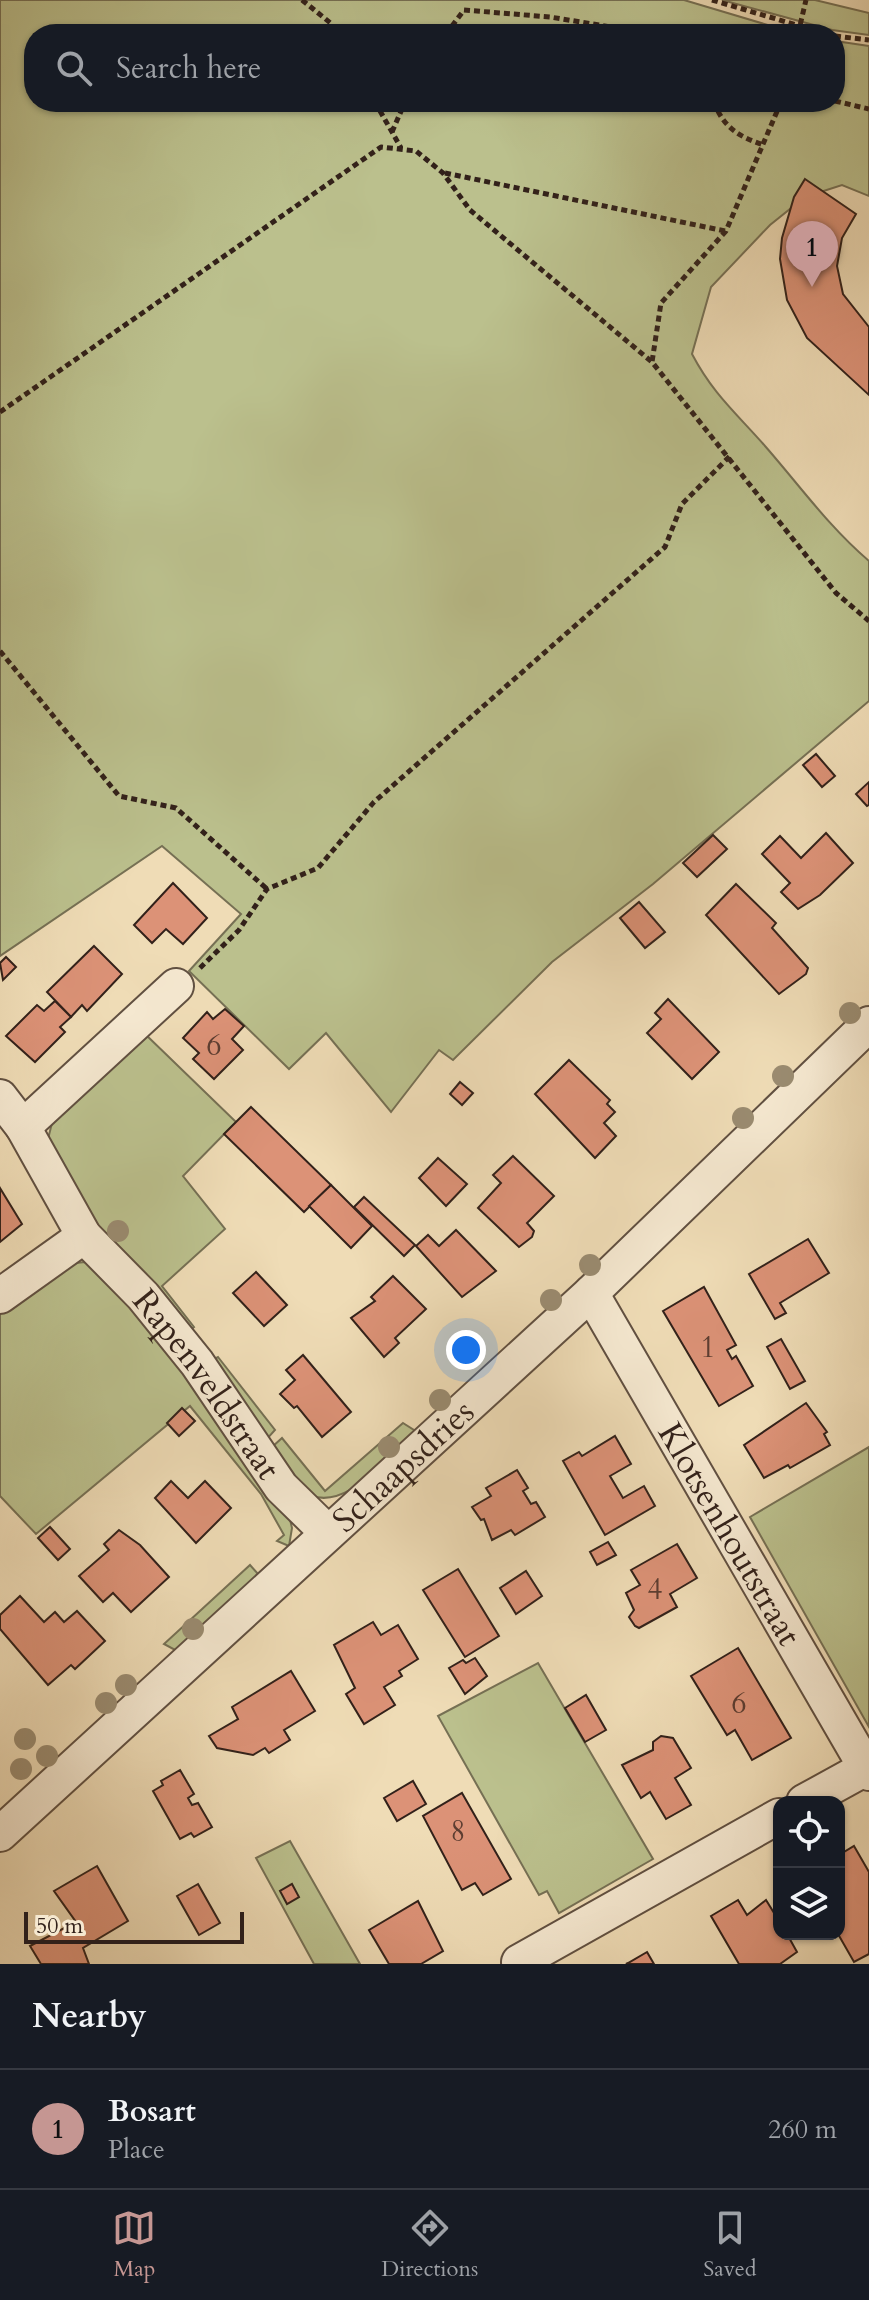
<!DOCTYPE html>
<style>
body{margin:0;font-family:Cardo,serif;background:#20242c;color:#f1f3f6}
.controls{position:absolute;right:24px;bottom:24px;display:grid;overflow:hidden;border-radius:16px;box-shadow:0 2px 6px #0004}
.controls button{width:72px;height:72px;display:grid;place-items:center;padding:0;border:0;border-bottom:2px solid #363941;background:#171b24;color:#f1f3f6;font:40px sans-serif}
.scale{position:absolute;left:24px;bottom:20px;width:220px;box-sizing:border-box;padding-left:8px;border:4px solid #32211a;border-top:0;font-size:22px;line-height:28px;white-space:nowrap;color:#32211a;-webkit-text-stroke:6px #f5e8d0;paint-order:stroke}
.you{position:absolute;left:466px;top:1350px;width:28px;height:28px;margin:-20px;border:6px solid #fff;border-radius:50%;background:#1a73e8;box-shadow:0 0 0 12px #1a73e833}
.badge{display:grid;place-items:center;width:52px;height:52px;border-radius:50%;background:#c59692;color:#111;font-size:26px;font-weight:700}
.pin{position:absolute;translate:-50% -66px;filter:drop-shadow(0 2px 4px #0008)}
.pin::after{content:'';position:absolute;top:42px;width:28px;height:24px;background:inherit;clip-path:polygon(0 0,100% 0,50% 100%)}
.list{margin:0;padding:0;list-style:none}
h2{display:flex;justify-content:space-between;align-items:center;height:104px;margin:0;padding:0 32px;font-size:34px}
h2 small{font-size:26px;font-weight:400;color:#9ea1a6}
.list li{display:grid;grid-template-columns:52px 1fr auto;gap:24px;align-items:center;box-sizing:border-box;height:120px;padding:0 32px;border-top:2px solid #363941}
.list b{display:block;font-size:30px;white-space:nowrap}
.list p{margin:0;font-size:26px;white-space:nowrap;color:#9ea1a6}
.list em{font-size:26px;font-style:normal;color:#9ea1a6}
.icon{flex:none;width:44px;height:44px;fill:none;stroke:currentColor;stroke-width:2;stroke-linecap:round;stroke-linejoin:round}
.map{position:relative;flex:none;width:869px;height:1964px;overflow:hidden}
.search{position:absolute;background:#171b24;box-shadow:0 2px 6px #0004;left:24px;right:24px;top:24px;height:88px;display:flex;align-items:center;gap:20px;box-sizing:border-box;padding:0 28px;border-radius:32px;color:#9ea1a6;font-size:30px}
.sheet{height:224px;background:#171b24}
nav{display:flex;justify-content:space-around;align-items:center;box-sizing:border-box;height:112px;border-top:2px solid #363941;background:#171b24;font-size:22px;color:#9ea1a6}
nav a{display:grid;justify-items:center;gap:4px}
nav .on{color:#c59692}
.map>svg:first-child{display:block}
.green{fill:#bbc08d;stroke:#767054;stroke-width:2}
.building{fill:#dc9277;stroke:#32211a;stroke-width:2}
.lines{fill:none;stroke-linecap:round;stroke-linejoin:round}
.minor-casing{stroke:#615041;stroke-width:38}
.path{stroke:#32211a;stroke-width:5;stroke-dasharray:6 4;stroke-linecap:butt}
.minor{stroke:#f5e8d0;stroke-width:34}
.path-bridge{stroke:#32211a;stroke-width:5;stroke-dasharray:6 4;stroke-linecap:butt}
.tree{fill:#9a8b70}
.labels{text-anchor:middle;stroke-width:7;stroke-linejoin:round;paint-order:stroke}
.number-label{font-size:30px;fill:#5c3d31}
.street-label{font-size:34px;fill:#32211a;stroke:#f5e8d0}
</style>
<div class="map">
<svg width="869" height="1964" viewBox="0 0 869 1964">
<rect width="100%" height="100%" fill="#efdcb6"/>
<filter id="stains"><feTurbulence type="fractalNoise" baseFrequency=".0025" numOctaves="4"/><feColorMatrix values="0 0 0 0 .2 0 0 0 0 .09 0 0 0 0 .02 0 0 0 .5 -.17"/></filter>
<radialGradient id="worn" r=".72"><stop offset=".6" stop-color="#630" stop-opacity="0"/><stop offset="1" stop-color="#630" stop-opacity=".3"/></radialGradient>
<g class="green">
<path d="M0,0H684L798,34H34V102H835V41L869,46V196L842,185L805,197L770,225L711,287L692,354C713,394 736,413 765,446C800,486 829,527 869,561V701L653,884L552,962L453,1060L439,1050L391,1112L326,1033L289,1069L189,971L241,914L162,846L0,956Z"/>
<path d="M722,0H815L869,13V35L832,30Z"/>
<path d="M143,1032L236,1122L183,1176L225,1229L162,1286L194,1327L189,1331L105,1238L51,1160L48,1139L52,1123Z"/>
<path d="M85,1262L101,1269L140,1310L288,1511L292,1528L289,1546L277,1541L284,1535L261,1494L190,1406L36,1534L0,1496V1311L67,1264Z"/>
<path d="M218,1357L275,1430L266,1440L210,1361Z"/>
<path d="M403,1423L417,1432C390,1456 337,1523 300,1488C289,1477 280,1460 271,1448L282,1438L325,1491Z"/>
<path d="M869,1447V1727L750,1517Z"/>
<path d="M250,1565L259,1575L177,1651L164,1644Z"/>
<path d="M538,1663L653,1859L559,1913L547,1891L539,1895L438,1716Z"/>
<path d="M290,1841L360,1964H314L256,1858Z"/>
</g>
<g class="building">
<path d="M805,179L856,214L842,238L837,266L843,294L869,327V395L807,338L787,300L780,259L782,238L794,197Z"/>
<path d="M816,754L835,776L822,787L803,765Z"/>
<path d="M869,782V805L867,806L856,794Z"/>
<path d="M826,833L853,863L820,895L798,909L781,892L790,883L762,854L780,836L801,858Z"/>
<path d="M713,835L727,849L697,877L683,863Z"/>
<path d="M173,883L207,918L183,944L166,929L152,943L134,925Z"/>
<path d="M736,884L776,923L772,928L808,968L806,974L779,994L706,915Z"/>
<path d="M639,902L665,932L645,948L620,918Z"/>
<path d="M94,946L122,974L87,1011L82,1005L71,1017L47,992Z"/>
<path d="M6,957L16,967L3,980L0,963Z"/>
<path d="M668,999L719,1052L692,1079L647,1033L661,1019L655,1013Z"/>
<path d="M55,1001L71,1017L60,1027L65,1032L35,1062L6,1036L37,1005L44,1011Z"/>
<path d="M225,1009L244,1026L232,1039L243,1050L214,1079L193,1059L199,1053L183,1038L207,1012L213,1019Z"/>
<path d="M569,1060L610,1100L607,1104L615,1112L604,1123L616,1136L595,1158L535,1094Z"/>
<path d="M460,1082L473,1093L462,1105L450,1094Z"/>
<path d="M251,1107L331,1185L304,1212L224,1134Z"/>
<path d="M513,1156L554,1196L527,1223L534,1231L532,1237L519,1247L478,1208L501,1183L493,1175Z"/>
<path d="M438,1158L467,1184L446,1206L419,1178Z"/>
<path d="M331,1185L372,1226L351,1248L309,1206Z"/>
<path d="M0,1188L22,1224L0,1242Z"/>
<path d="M364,1197L415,1245L404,1256L354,1207Z"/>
<path d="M456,1230L496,1271L462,1297L416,1246L428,1235L439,1246Z"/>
<path d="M808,1239L829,1273L780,1303L786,1313L775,1319L749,1274Z"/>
<path d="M256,1272L287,1305L264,1326L233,1293Z"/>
<path d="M393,1276L426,1309L395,1338L399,1343L384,1357L351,1318L375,1301L371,1297Z"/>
<path d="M704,1287L736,1345L727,1350L732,1359L736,1356L753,1386L719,1406L663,1311Z"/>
<path d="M781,1339L805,1381L790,1389L767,1347Z"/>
<path d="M303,1355L351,1412L322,1437L297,1406L294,1408L280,1394L295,1380L286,1370Z"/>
<path d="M806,1403L827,1432L824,1434L830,1445L790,1468L788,1465L764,1478L744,1445Z"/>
<path d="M182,1408L195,1421L179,1436L167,1423Z"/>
<path d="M615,1436L631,1464L610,1476L623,1498L644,1486L655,1506L605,1535L563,1461L579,1452L582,1456Z"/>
<path d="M517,1470L528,1488L523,1491L531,1504L536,1502L545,1517L515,1535L511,1530L492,1540L484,1519L481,1520L472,1507L491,1496L486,1488Z"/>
<path d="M171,1481L188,1498L205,1481L231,1508L196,1543L155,1498Z"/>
<path d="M50,1527L70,1549L58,1560L38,1538Z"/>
<path d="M119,1530L140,1545L169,1577L131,1612L113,1593L103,1602L79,1576L109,1550L104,1544Z"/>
<path d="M608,1542L616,1555L597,1565L590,1552Z"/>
<path d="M677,1544L697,1578L670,1594L677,1607L639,1628L635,1626L629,1617L634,1610L626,1593L640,1585L631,1570Z"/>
<path d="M458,1569L499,1636L465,1657L423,1590Z"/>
<path d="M526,1571L542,1596L516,1614L500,1588Z"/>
<path d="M20,1596L44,1622L55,1612L64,1622L77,1611L105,1641L75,1669L71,1665L48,1685L0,1629V1615Z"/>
<path d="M373,1622L381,1635L398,1625L418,1659L399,1671L402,1676L384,1687L395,1705L364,1724L346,1694L355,1688L334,1645Z"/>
<path d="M738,1648L791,1738L752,1760L735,1730L727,1735L691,1676Z"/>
<path d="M475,1658L487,1676L465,1694L449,1668L463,1660L466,1663Z"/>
<path d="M291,1671L315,1711L284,1730L290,1740L269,1753L265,1748L253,1755L217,1748L209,1736L238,1719L232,1707Z"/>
<path d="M586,1695L606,1730L585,1742L565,1708Z"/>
<path d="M661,1736L673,1738L691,1768L675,1778L691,1805L666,1819L650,1792L641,1798L622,1765L653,1750V1742Z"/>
<path d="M180,1770L194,1794L188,1798L192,1805L198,1803L212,1827L194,1837L191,1833L180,1839L153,1791L163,1785L161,1781Z"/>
<path d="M413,1781L426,1804L397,1821L384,1798Z"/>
<path d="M462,1793L511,1879L483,1895L475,1883L462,1890L423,1816Z"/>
<path d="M854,1846L869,1872V1954L854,1962L838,1934L839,1855Z"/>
<path d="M97,1866L128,1921L83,1948L89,1964H41L30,1946L76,1922L54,1891Z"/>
<path d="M198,1884L220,1923L199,1935L177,1896Z"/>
<path d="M292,1884L299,1897L287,1904L280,1891Z"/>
<path d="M738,1900L747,1915L766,1900L779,1921V1934H787L797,1952L780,1964H739L711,1916Z"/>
<path d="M418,1901L443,1951L421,1964H389L369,1930Z"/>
<path d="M647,1952L654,1964H626L628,1963Z"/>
</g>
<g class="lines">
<defs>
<g id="minor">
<path d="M0,1097L23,1127L176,986"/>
<path id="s1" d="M23,1127L84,1236L143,1296L197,1363L281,1487L328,1533"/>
<path id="s2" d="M591,1293L869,1773"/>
<path d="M0,1296L84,1236"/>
<path d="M804,1802L866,1768"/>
<path id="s3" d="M0,1834L591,1293L869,1024"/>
<path d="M519,1962L779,1816"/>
</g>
</defs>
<use href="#minor" class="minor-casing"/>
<g class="path">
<path d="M302,0L333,25L338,34"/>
<path d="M712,0L827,34"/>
<path d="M446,34L464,10L550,17L654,34"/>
<path d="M835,36L869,40"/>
<path d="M835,101L869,109"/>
<path d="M375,102L401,148"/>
<path d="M714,102C723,127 739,137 764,145"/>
<path d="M781,102L726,231L661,303L652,362L836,593L869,621"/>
<path d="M392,132L405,102"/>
<path d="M445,173L725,231"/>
<path d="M0,412L381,147L416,151L443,173L470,210L652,362"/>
<path d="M0,651L119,796L176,808L267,889"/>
<path d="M200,968L239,930L267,889L318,868L374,802L665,547L682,504L730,456"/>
</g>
<use href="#minor" class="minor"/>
<path class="path-bridge" d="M798,34L806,0"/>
</g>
<g class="tree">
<circle cx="850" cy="1013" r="11"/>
<circle cx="783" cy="1076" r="11"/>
<circle cx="743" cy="1118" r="11"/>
<circle cx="118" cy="1231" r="11"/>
<circle cx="590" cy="1265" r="11"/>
<circle cx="551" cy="1300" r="11"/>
<circle cx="440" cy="1400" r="11"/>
<circle cx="389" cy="1447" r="11"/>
<circle cx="193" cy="1629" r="11"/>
<circle cx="126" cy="1685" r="11"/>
<circle cx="106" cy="1703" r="11"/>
<circle cx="25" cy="1739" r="11"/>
<circle cx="47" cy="1756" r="11"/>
<circle cx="21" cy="1769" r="11"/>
</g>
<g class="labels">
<g class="number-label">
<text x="214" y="1055">6</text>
<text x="708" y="1357">1</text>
<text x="655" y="1599">4</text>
<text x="739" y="1713">6</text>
<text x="458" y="1841">8</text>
</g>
<g class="street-label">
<text dy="12" stroke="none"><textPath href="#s1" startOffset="318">Rapenveldstraat</textPath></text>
<text dy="12" stroke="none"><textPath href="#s3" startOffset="546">Schaapsdries</textPath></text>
<text dy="12" stroke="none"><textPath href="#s2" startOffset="278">Klotsenhoutstraat</textPath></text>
</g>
</g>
<rect width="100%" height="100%" filter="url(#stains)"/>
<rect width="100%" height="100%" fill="url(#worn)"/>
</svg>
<div class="controls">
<button><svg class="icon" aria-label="locate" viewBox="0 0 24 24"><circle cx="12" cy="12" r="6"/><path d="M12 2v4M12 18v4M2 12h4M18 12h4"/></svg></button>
<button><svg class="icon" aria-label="layers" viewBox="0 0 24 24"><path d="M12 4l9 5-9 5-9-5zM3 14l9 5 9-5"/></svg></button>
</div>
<div class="scale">50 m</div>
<div class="you"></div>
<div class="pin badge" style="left:812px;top:287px">1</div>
<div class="search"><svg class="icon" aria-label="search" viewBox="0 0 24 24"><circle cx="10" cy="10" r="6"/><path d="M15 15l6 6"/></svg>Search here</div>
</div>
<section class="sheet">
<h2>Nearby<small></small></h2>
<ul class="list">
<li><span class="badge">1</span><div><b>Bosart</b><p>Place</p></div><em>260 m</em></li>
</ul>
</section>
<nav>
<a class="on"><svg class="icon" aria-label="map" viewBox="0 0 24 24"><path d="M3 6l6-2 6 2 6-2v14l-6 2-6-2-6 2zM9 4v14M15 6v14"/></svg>Map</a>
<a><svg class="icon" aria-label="directions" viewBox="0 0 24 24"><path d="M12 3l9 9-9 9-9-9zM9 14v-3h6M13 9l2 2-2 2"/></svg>Directions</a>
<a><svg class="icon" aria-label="saved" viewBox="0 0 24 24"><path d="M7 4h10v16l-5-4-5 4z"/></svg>Saved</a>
</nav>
